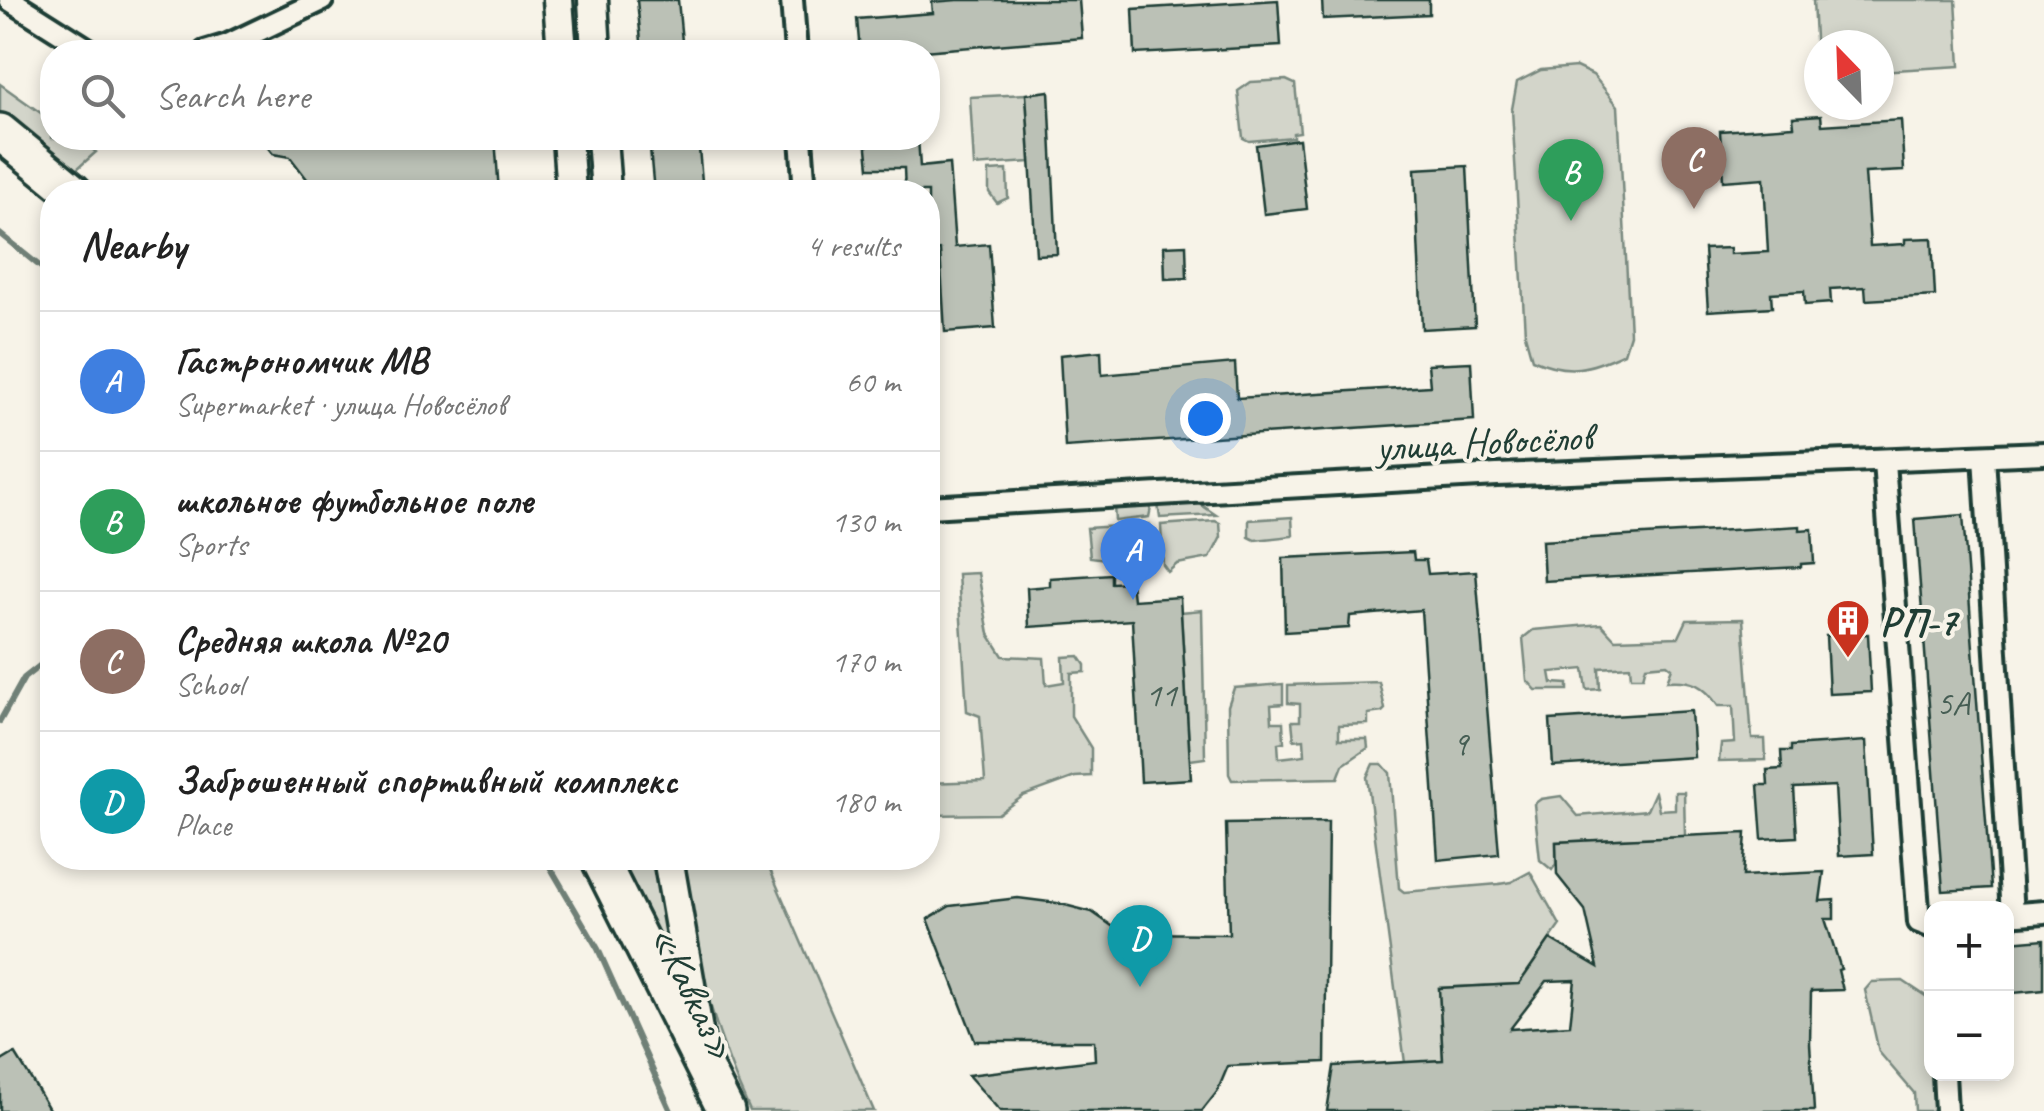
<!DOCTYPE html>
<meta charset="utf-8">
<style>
body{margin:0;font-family:Caveat,sans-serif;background:#f2f2f2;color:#222}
.controls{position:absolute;right:30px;bottom:30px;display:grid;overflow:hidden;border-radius:20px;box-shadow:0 5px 15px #0003}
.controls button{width:90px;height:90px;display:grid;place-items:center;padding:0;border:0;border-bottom:2px solid #e0e0e0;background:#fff;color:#222;font:50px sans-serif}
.compass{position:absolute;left:1804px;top:30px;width:90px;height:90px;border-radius:50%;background:#fff;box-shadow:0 5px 15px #0003;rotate:337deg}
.you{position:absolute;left:1205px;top:418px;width:35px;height:35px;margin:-25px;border:8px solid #fff;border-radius:50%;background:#1a73e8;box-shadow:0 0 0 15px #1a73e833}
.badge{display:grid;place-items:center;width:65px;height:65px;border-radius:50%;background:#0b8043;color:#fff;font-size:32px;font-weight:700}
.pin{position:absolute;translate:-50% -82px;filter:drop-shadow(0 2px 5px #0008)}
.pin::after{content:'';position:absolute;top:52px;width:35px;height:30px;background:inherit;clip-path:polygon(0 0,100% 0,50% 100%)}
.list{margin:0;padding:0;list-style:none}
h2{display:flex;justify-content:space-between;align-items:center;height:130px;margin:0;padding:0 40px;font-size:42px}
h2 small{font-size:32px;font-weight:400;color:#767676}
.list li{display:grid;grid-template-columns:65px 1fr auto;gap:30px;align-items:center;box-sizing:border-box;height:140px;padding:0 40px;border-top:2px solid #e0e0e0}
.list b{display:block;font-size:38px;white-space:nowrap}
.list p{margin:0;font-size:32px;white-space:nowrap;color:#767676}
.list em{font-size:32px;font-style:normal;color:#767676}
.icon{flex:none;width:55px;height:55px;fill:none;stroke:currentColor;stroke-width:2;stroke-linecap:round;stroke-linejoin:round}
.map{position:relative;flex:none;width:2044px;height:1111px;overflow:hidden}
.search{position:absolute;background:#fff;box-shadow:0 5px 15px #0003;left:40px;top:40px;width:900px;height:110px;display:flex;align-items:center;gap:25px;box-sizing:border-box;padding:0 35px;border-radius:40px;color:#767676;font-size:38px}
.panel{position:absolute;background:#fff;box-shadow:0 5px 15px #0003;left:40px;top:180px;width:900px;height:690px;border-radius:40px}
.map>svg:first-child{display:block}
.green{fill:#d3d5ca;stroke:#79897f;stroke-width:2.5}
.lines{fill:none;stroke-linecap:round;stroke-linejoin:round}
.stream{stroke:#6f8077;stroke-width:6}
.building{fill:#bbc1b6;stroke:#1f3d34;stroke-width:2.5;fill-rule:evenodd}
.street-casing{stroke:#1f3d34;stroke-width:28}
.secondary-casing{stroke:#1f3d34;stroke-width:35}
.highway-casing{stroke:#1f3d34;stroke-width:42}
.street{stroke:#f7f3e8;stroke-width:20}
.secondary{stroke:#f7f3e8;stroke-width:28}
.highway{stroke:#f7f3e8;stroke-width:35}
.labels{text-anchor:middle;stroke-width:8;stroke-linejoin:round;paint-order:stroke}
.number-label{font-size:35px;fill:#465e54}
.street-label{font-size:40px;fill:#1f3d34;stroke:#f7f3e8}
.poi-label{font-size:40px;font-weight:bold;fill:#1f3d34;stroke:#f7f3e8;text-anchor:start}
</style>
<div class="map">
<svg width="2044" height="1111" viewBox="0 0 2044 1111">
<rect width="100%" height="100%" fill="#f7f3e8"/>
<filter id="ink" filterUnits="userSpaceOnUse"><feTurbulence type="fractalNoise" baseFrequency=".01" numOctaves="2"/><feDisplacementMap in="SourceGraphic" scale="20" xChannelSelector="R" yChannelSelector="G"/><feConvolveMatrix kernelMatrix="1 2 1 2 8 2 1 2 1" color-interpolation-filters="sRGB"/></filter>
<g filter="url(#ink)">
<g class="green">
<path d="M1813,0H1956L1960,66L1879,71V45H1819L1817,76Z"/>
<path d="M1576,67L1593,75L1618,106L1630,334L1624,353C1590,369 1568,375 1532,359L1525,334L1512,109L1517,82L1541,70Z"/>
<path d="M1286,80L1295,84L1300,132L1293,133V137L1249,141L1243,138L1238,91L1251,82Z"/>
<path d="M0,84L52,121V138H76L96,152L68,177L0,119Z"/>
<path d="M1026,94L1030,162L974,166L970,97Z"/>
<path d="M575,138H591L595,192H579Z"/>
<path d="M1007,170L1008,198L997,203L989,192V171Z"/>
<path d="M1190,502L1200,504L1216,515L1160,518L1158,504Z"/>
<path d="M1152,503L1149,517L1115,521L1114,506Z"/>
<path d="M1292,517L1293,536L1255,540L1249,537V520Z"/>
<path d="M1215,521L1220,523L1221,537L1210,558L1177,564L1168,572L1163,565L1161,525Z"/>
<path d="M1149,524L1152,565L1090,557L1087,528Z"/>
<path d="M978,573L989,634L1003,656L1044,658L1046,685L1064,682L1063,657L1079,656L1085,665V672L1071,673V716L1091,748V776L1075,777L1023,796L998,814L928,815V783L985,781L980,716L967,711L958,574Z"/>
<path d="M1202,610L1205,758L1190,760L1181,612Z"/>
<path d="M1743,619L1752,739H1765L1766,760L1719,761L1721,744L1735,743L1733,706H1718C1704,685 1692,679 1667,681L1672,668L1667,664L1646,666L1643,677H1631L1630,666L1599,668L1600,689L1587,690L1584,669L1550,672L1552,683L1568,684V690H1536L1527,680L1523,638L1533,630L1601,624L1615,639L1679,637L1687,620Z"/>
<path d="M1379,682L1385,709L1382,712L1368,714V724L1339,725V739H1367L1368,748L1343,765L1338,778L1232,780L1229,774L1228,706L1234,688L1283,684V704L1271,705L1272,722H1283L1284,742L1278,743L1279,758L1305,755L1304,739L1294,740L1292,721H1300V704L1288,703V685Z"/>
<path d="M1373,764H1382L1390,773L1399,888L1404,892L1499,884L1511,882L1530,872L1560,925L1519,984L1439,988L1443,1060L1405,1063L1367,777Z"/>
<path d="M1655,792L1659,810L1675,809V792H1684L1685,836L1556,842V864L1552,870L1540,860L1534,804L1541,799L1561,796L1578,816L1647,810Z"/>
<path d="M615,858H655L670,972Z"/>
<path d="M678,858H765L874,1111H750C713,1031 691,944 678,858Z"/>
<path d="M1903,981L1930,999L1932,1074H1936L1939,1111H1915L1914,1093L1879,1052L1865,990L1872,982Z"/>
</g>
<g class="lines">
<g class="stream">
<path d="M0,234L52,276"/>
<path d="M0,721L24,678L52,656"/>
<path d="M545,858L598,949L671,1111"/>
</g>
</g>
<g class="building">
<path d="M637,0H678L683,52H642Z"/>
<path d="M957,0H1079L1082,38L911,52H860L857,19L933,13L932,2Z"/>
<path d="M1278,0L1281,46L1135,54L1133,9Z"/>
<path d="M1322,0H1429V14L1323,19Z"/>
<path d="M1049,91L1057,254L1036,255L1026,94Z"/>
<path d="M1821,115L1822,125L1901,120L1904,171L1865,173L1870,246L1905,244V239L1932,238L1935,296L1866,300L1865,287L1830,289L1831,303L1805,305L1804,291L1771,293L1772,307L1708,311L1704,249L1730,248V254L1768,252L1764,178L1723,181L1720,131L1794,126L1793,117Z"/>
<path d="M260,138H495L499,192H317L290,157L273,154Z"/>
<path d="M649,138H698L703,192H654Z"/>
<path d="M866,138H918L920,167L949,164L955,247L989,244L995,328L945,332L940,250L928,251V192H905L904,168H869Z"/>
<path d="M1299,139L1307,209L1264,214L1256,145Z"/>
<path d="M1467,166L1475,326L1422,329L1415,169Z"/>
<path d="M1186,245L1187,278L1165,279L1164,246Z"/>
<path d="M1101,351L1102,375L1235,363L1237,398L1430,386L1428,364L1471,362L1474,420L1065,447L1060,355Z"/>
<path d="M1963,515L1991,888L1943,891L1915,519Z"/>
<path d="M1800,526V530L1812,529L1814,563L1801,564V567L1544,581L1542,541Z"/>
<path d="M1413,552L1414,560H1426L1428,574L1476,571L1499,854L1438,860L1421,610L1350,616L1349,628L1285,632L1283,558Z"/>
<path d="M1111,574V583L1131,582L1133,600L1180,597L1191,779L1141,782L1132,620L1029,627L1027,588L1050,586V578Z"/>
<path d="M1868,634L1871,692L1829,694L1826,636Z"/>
<path d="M1691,711L1694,757L1553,766L1550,720Z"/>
<path d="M1866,741L1873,854L1839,856L1835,786L1794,788L1797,837L1762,839L1758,785H1768L1767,770L1782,769L1781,751H1791V746Z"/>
<path d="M1328,822L1325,1062L1228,1066L1217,1092L1202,1111H1000L968,1075L1095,1060L1094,1041H975L928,919L950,906L1018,898L1057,903L1092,912L1122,933L1229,934L1226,824Z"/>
<path d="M1746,833L1743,876L1824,872L1820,901L1834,900V919H1825L1841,969L1838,970L1843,990L1811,991L1810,1043L1814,1111H1327L1334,1066L1443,1060L1439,988L1519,984L1550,939L1598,967L1585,910L1557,875L1556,842ZM1575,980L1570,1025L1510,1029L1547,981Z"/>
<path d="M2044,939V990L2014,993L2010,942Z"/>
<path d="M15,1053L39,1092L50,1111H0V1062Z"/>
</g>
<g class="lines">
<defs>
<g id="street">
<path d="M10,0L92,52"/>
<path d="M792,0L796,52"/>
<path d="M205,52L228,45L322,0"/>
<path d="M801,138L805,192"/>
<path d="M1984,456L2012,915"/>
<path d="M1884,462L1919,922L1932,927"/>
<path d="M928,507L1497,475L2044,453"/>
<path d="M2006,915L2044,912"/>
<path d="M1944,1074L1946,1111"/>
</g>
<g id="secondary">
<path d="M558,0L562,52"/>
<path d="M593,0L596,52"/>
<path d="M567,138L571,192"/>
<path d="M602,138L606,192"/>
<path d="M668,858L700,1042"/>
</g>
<g id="highway">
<path d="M0,132L73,192"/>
<path d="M599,858L726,1111"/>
</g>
</defs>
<use href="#street" class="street-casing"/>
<use href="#secondary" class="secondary-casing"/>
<use href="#highway" class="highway-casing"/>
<use href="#street" class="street"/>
<use href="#secondary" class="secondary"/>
<use href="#highway" class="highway"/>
</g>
</g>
<defs>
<symbol id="building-pin" viewBox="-11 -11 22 30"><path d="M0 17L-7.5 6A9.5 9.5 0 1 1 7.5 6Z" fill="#c8321e" stroke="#f7f3e8"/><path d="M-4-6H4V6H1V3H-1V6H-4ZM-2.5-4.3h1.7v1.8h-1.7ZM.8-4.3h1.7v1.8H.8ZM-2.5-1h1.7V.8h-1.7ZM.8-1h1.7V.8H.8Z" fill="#fff"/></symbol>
</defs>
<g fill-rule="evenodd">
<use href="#building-pin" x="1823" y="596" width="50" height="68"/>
</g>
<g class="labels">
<g class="number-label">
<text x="1161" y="706">11</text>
<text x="1953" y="715">5А</text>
<text x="1460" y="755">9</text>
</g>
<g class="street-label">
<text transform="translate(1484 441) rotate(-3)" y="14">улица Новосёлов</text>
<text transform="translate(694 992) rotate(64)" y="14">«Кавказ»</text>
</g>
<g class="poi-label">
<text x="1880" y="635">РП-7</text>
</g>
</g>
</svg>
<div class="controls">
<button>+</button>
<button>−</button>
</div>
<svg class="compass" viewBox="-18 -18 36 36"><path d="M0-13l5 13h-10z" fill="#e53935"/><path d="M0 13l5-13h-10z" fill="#767676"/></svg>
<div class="you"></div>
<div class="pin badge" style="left:1133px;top:600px;background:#3f7fe0">A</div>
<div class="pin badge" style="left:1571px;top:221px;background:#2e9e5b">B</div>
<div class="pin badge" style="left:1694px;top:209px;background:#8d6e63">C</div>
<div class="pin badge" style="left:1140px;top:987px;background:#0f9aa8">D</div>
<div class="search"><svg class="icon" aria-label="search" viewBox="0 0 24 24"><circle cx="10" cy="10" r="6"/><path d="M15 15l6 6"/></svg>Search here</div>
<section class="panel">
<h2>Nearby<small>4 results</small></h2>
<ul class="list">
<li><span class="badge" style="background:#3f7fe0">A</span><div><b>Гастрономчик МВ</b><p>Supermarket · улица Новосёлов</p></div><em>60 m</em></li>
<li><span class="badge" style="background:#2e9e5b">B</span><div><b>школьное футбольное поле</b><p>Sports</p></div><em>130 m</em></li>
<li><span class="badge" style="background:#8d6e63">C</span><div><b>Средняя школа №20</b><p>School</p></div><em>170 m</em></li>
<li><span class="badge" style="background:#0f9aa8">D</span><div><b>Заброшенный спортивный комплекс</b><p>Place</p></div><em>180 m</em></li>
</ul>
</section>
</div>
